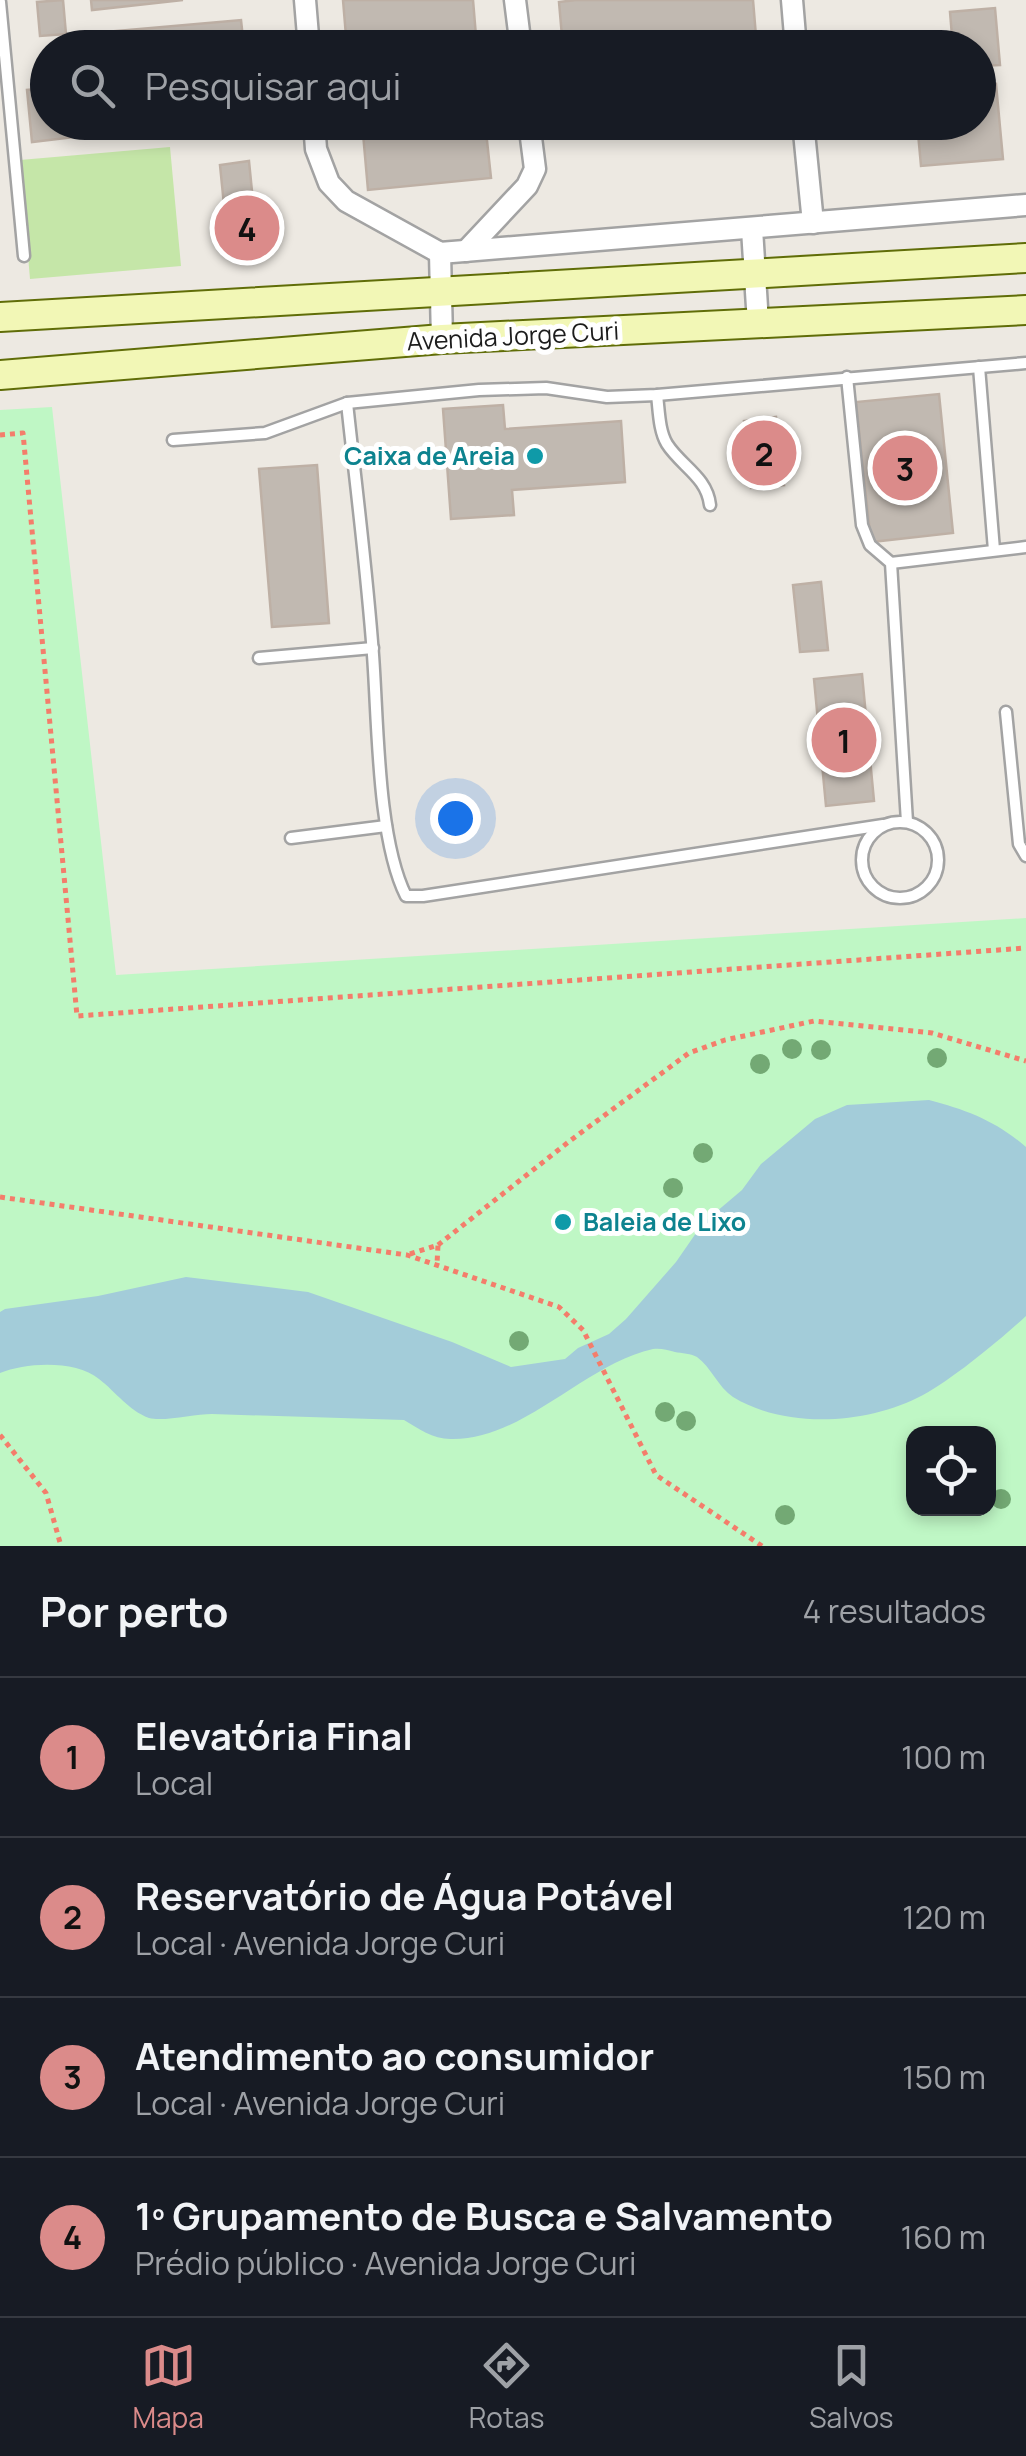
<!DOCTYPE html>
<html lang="pt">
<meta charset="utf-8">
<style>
body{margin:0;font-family:Manrope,sans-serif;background:#20242c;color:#f1f3f6}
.controls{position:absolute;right:30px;bottom:30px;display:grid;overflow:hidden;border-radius:20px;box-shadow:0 5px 15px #0003}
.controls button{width:90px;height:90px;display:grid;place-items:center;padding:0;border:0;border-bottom:2px solid #363941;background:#171b24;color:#f1f3f6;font:50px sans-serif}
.you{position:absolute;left:455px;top:818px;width:35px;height:35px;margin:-25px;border:8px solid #fff;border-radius:50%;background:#1a73e8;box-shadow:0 0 0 15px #1a73e833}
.badge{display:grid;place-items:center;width:65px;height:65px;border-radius:50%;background:#db8b8a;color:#111;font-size:32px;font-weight:700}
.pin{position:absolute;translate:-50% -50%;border:5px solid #fff;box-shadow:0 2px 10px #0006}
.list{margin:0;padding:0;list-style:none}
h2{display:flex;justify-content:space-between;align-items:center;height:130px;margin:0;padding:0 40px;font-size:42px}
h2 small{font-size:32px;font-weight:400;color:#9ea1a6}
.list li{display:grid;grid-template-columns:65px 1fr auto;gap:30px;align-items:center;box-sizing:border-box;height:160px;padding:0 40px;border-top:2px solid #363941}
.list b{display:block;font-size:38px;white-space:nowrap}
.list p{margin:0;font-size:32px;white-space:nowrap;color:#9ea1a6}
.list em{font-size:32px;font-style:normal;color:#9ea1a6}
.icon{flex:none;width:55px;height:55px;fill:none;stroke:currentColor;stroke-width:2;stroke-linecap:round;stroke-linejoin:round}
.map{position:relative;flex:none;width:1026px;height:1546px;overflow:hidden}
.search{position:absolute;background:#171b24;box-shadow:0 5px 15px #0003;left:30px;right:30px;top:30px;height:110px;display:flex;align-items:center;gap:25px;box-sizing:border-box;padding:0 35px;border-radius:55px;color:#9ea1a6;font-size:38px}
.sheet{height:770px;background:#171b24}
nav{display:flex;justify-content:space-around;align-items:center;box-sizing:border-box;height:140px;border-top:2px solid #363941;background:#171b24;font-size:28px;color:#9ea1a6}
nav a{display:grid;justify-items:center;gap:5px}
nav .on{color:#db8b8a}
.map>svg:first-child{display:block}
.grass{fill:#c5e6a8}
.park{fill:#bff7c5;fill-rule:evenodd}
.water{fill:#a3ccd9}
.building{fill:#c1b9b1;stroke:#beb0a5;stroke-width:2.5}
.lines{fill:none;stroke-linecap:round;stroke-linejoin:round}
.lane-casing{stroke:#a3a3a3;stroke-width:15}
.street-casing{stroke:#a3a3a3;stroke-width:25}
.secondary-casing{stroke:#606d08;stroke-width:32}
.path{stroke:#f47d6b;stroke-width:5;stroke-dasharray:5 5;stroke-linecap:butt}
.lane{stroke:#fff;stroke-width:10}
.street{stroke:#fff;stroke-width:20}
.secondary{stroke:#f2f7b6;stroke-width:28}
.tree{fill:#73a974}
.culture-dot{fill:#0f9aa8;stroke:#fff;stroke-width:4}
.labels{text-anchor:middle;stroke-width:10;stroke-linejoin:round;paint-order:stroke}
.street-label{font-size:25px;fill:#1c1c1c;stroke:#fff}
.culture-label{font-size:25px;font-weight:bold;fill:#0d838f;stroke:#fff;text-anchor:end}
</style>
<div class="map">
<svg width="1026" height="1546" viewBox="0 0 1026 1546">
<rect width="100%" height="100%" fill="#ede9e2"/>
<path class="grass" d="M170,147L181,266L30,279L20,160Z"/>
<path class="park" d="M52,407L116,975L1026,918V1546H0V410ZM914,1434H988V1508H914Z"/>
<path class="water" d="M929,1100C967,1110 996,1121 1026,1147V1316C1000,1340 954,1378 923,1395C869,1424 787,1430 733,1397C718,1387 711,1367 697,1357C692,1354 681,1353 675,1352C667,1350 661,1348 653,1349C583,1365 525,1439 453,1439C434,1440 419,1429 404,1420L212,1414C195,1414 163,1422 149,1418C128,1410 117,1393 99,1379C76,1360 27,1362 0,1373V1312L5,1309L98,1296L186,1277L308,1292L452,1342L511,1367L565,1359L578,1348L609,1334L626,1319L676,1262L703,1223L742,1190L761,1164L815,1119L847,1105Z"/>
<g class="building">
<path d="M63,0L66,34L40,36L37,2Z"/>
<path d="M91,0H183L92,10Z"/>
<path d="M343,0H473L477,48H347Z"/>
<path d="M576,0H753L757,48H563L559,2Z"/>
<path d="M995,8L1000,65L978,66V48H953L950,12Z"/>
<path d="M241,20L244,48H96L95,33Z"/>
<path d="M996,84L1003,159L921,166L917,122H978V86Z"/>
<path d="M48,88V122H74L75,137L32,142L27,90Z"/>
<path d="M103,122H212L104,134Z"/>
<path d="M362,122H485L491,178L368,190Z"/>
<path d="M249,161L258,252L229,255L220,165Z"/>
<path d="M939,394L953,533L871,542L856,402Z"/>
<path d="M503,405L505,429L621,421L625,482L512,490L514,515L451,519L443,409Z"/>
<path d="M776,417L784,485L751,488L744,421Z"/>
<path d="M317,465L329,623L272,627L259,469Z"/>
<path d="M821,582L828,650L800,652L793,585Z"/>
<path d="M862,674L874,801L826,806L814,679Z"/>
</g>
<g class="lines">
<defs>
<g id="lane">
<path d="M0,2L24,256"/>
<path d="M979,367L994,550"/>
<path d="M847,377L862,525L870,545L891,563L907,822"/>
<path d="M657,395C659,411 659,431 667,444C681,466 707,477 710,505"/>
<path d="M347,403C356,487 367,571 373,655C378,721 377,838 406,896H423L883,825"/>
<path d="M173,440L265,433L347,403L479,390L546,388L607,397L657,395L1026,363"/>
<path d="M891,563L1026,547"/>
<path d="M259,658L373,648"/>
<path d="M1006,712L1019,844L1026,856"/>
<circle cx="900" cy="860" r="38"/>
<path d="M291,838L386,826"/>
</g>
<g id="street">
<path d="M305,0L309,48"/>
<path d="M515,0L521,48"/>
<path d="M792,0L796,48"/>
<path d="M314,122L316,149L329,183L346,201L440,253L1026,205"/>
<path d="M803,122L813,223"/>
<path d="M752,229L758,323"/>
<path d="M466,251L527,186L535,169L529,122"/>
<path d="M440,253L442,339"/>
</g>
<g id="secondary">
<path d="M0,317L1026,258"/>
<path d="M0,375L442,339L1026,310"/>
</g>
</defs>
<use href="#lane" class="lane-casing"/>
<use href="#street" class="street-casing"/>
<use href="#secondary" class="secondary-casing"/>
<g class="path">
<path d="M0,435L23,433L77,1016L1026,948"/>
<path d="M0,1197L407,1255L559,1307L583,1330L656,1475L762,1546"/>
<path d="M438,1245L571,1140L689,1053L725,1040L814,1021L932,1033L1026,1061"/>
<path d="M410,1254L438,1245L437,1264"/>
<path d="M0,1435L46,1493L61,1546"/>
</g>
<use href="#lane" class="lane"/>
<use href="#street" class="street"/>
<use href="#secondary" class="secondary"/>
</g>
<g class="tree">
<circle cx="792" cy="1049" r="10"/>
<circle cx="821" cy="1050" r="10"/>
<circle cx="937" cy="1058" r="10"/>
<circle cx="760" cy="1064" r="10"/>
<circle cx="703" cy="1153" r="10"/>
<circle cx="673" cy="1188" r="10"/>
<circle cx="519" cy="1341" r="10"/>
<circle cx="665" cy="1412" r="10"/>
<circle cx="686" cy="1421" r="10"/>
<circle cx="1001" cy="1499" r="10"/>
<circle cx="785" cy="1515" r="10"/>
</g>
<g class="culture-dot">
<circle cx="535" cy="456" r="10"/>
<circle cx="563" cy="1222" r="10"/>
</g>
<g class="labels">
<g class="street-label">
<text transform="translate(513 336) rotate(-3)" y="9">Avenida Jorge Curi</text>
</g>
<g class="culture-label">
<text x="515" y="465">Caixa de Areia</text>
<text x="583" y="1231" text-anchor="start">Baleia de Lixo</text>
</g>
</g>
</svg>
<div class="controls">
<button><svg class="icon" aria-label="locate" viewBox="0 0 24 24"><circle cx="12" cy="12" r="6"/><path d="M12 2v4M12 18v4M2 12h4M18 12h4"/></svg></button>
</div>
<div class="you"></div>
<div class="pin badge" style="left:844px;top:740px">1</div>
<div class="pin badge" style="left:764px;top:453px">2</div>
<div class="pin badge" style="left:905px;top:468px">3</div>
<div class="pin badge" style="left:247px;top:228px">4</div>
<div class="search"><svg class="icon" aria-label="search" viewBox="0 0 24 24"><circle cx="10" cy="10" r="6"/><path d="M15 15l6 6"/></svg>Pesquisar aqui</div>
</div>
<section class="sheet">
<h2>Por perto<small>4 resultados</small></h2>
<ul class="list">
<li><span class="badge">1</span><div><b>Elevatória Final</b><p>Local</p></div><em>100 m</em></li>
<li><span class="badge">2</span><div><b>Reservatório de Água Potável</b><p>Local · Avenida Jorge Curi</p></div><em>120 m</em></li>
<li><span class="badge">3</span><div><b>Atendimento ao consumidor</b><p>Local · Avenida Jorge Curi</p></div><em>150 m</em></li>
<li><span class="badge">4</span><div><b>1º Grupamento de Busca e Salvamento</b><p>Prédio público · Avenida Jorge Curi</p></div><em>160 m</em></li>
</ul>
</section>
<nav>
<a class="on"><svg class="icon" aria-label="map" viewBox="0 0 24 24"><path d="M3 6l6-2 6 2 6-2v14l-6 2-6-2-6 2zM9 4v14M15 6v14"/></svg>Mapa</a>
<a><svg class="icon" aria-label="directions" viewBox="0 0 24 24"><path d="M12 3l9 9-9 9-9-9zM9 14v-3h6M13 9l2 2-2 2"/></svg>Rotas</a>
<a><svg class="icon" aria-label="saved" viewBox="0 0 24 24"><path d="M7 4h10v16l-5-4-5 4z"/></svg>Salvos</a>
</nav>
